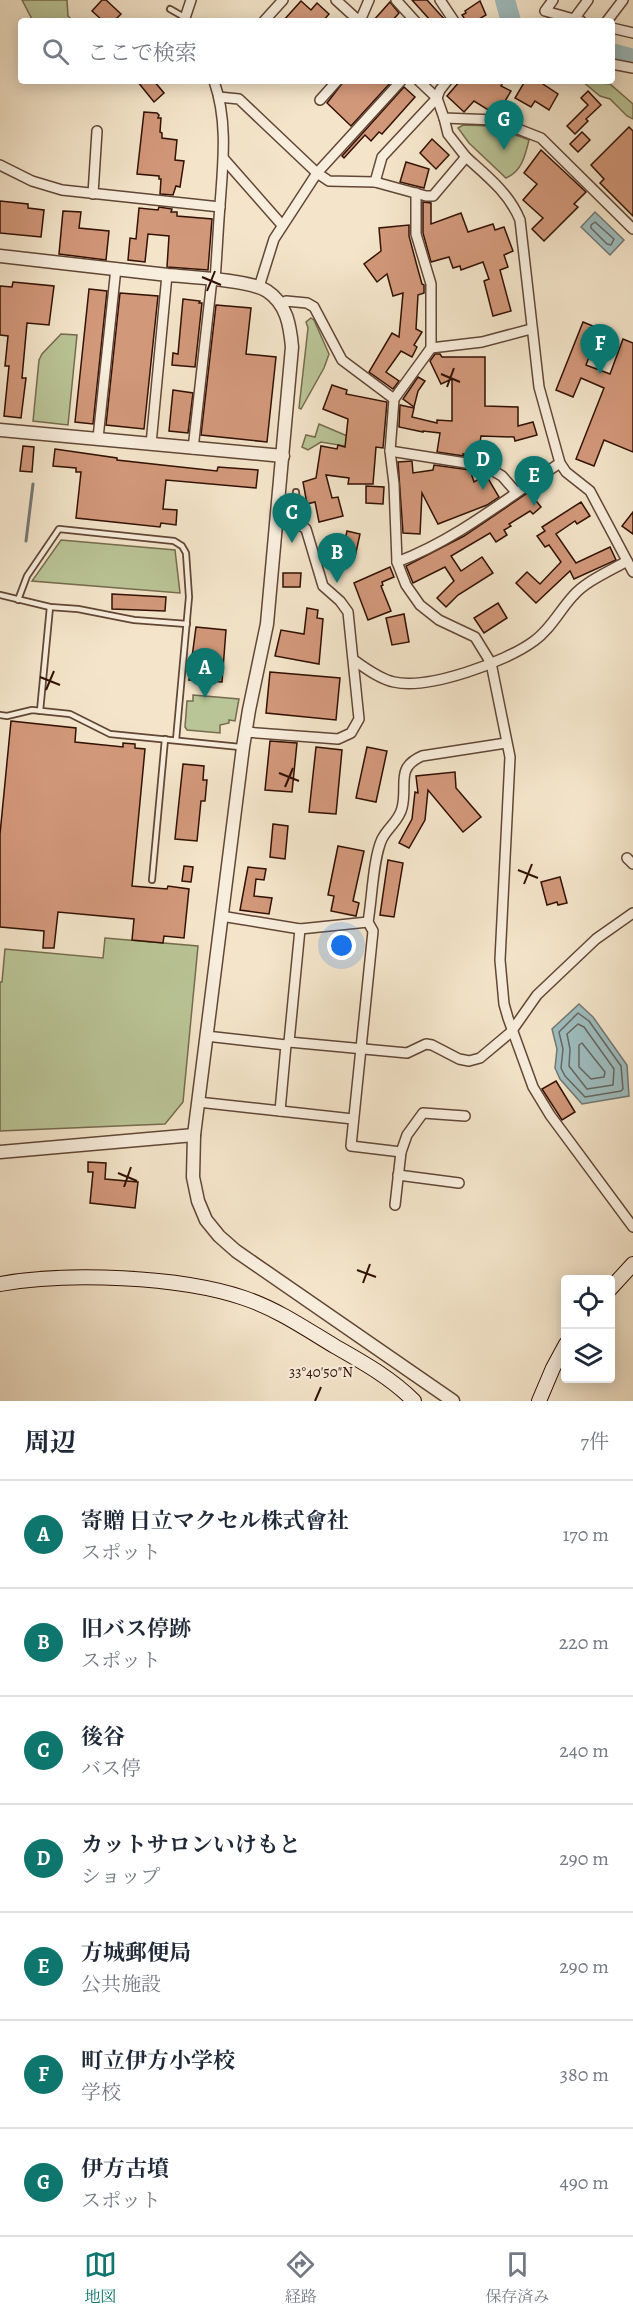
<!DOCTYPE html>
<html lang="ja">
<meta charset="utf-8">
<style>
body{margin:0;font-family:Alegreya,"Noto Serif JP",serif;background:#f2f2f3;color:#1f2937}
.controls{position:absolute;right:18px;bottom:18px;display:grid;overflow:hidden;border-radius:6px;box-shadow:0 3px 15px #0003}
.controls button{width:54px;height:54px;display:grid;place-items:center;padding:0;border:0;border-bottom:2px solid #e0e1e3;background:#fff;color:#1f2937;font:30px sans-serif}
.you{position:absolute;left:342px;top:946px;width:21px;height:21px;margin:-15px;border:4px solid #fff;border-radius:50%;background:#1a73e8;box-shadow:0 0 0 9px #1a73e833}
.badge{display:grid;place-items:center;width:39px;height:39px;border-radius:50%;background:#0f766e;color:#fff;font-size:20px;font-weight:700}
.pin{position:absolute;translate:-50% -50px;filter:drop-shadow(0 2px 3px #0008)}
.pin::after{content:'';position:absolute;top:32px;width:21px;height:18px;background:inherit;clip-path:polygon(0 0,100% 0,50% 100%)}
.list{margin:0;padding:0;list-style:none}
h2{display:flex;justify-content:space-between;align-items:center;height:78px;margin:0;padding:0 24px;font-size:26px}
h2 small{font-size:20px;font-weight:400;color:#747a83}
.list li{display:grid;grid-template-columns:39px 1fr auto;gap:18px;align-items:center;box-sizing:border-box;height:108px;padding:0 24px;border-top:2px solid #e0e1e3}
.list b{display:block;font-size:22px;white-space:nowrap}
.list p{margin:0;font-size:20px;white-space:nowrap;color:#747a83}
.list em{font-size:20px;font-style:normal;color:#747a83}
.icon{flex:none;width:33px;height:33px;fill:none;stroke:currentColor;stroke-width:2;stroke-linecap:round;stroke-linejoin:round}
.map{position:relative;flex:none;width:633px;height:1401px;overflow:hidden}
.search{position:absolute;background:#fff;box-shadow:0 3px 15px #0003;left:18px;right:18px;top:18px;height:66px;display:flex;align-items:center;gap:15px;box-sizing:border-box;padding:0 21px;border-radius:6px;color:#747a83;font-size:22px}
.sheet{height:834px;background:#fff}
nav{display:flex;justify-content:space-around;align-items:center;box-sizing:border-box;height:84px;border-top:2px solid #e0e1e3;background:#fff;font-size:16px;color:#747a83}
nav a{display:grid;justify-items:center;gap:3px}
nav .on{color:#0f766e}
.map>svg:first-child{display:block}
.green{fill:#bac597;stroke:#766b4e;stroke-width:1.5}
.water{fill:#9ebdbe;stroke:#737874;stroke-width:1.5}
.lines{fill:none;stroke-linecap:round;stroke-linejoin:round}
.shore{stroke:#686761;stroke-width:1.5}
.stream{stroke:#737874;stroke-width:3}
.river{stroke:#9ebdbe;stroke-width:20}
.building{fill:#d2987a;stroke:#321104;stroke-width:1.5}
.service-casing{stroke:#624636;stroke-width:8}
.minor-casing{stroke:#624636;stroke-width:12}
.tertiary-casing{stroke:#624636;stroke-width:15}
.secondary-casing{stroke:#321104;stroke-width:16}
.service{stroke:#f8eedd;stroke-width:4.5}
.minor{stroke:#f8eedd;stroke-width:9}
.tertiary{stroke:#f8eedd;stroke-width:12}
.secondary{stroke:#f8eedd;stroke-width:14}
.ticks{fill:none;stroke:#321104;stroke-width:2}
.ticks-label{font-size:15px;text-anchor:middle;fill:#321104;stroke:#f8eedd;stroke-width:4.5;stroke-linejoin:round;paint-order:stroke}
</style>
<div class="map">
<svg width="633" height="1401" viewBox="0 0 633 1401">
<rect width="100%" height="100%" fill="#f4e5ca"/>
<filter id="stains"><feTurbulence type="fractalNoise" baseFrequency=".00333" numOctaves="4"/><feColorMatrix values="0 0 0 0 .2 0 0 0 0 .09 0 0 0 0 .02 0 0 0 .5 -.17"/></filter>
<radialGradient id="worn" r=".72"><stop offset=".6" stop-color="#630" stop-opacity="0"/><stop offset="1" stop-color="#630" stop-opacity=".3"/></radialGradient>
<g class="green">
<path d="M22,0H67L68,16L73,21H33Z"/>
<path d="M582,81L610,84L633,104V119L627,116L610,99L600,96Z"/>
<path d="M463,125L492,126L529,140C525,156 522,171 506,178L469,143L458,128Z"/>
<path d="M311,318L314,320L329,354L324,368L301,409L299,408L308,328L306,322Z"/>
<path d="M61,334L77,335L68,425L33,421L39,360L42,354Z"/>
<path d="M319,424L352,438L350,447L321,442L308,450L302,447L306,435L315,437Z"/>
<path d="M61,540L175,550L180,593L32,581Z"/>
<path d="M193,695L239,699L235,721L229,720V723L220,725V733L187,730L185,727L187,701H193Z"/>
<path d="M105,938L198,946L183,1102L165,1124L0,1131V982H2L5,949L103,958Z"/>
</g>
<g class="water">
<path d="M595,212L624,240L610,255L581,227Z"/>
<path d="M579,1004L593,1017L627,1065L629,1096L582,1104L560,1079L555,1068L557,1049L552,1029Z"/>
</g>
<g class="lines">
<g class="shore">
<path d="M595,222L614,239L611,245L607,244L591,228V225Z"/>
<path d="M578,1013L589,1021L621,1066L623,1089L621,1091L585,1097L565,1076L561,1068L563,1049L559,1032Z"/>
<path d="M578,1024L584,1027L614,1069L613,1085L587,1089L569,1066L570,1049L567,1034Z"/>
<path d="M582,1043L605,1072L604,1077L591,1079L579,1067V1045Z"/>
</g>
<path class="stream" d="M26,541L33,484"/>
<g class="river">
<path d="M505,0L511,21"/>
<path d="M612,53L633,59"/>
</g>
</g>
<g class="building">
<path d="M102,0H106L121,14L114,21H103L92,11Z"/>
<path d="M412,0H427L446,21H431Z"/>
<path d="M301,1L311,10L317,3L329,14L323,21H283Z"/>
<path d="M480,1L486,15L476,21H466L462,15L466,13L465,11Z"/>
<path d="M390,2L399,13L392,21H373Z"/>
<path d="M137,81H154L164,93L154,102Z"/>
<path d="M344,81H392L351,126L327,103Z"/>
<path d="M460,81H504L501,86L511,91L498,113L492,109L490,111L474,101L464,112L447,96Z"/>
<path d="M525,81H545L543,84L558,94L549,110L535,101L531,107L515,98Z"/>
<path d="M404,87L415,97L382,134L379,132L371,141L365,135L344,158L342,156Z"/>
<path d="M588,91L601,105L586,119L588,121L575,134L567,126L588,105L581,98Z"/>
<path d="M144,112L157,113L159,115L158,118H161L160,132L162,133V138L177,140L175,160L184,161L180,187L176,186L173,195L160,194L161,179H159V176L137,174Z"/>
<path d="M629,127L633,131V216L600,183L604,179L591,165Z"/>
<path d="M582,132L590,140L578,152L570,144Z"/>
<path d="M432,139L449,155L436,169L420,153Z"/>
<path d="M541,150L586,192L574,204L578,207L544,241L532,229L543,218L523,200L537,184L524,173Z"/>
<path d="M406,162L429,169L424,188L400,182Z"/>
<path d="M0,201L28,204V208L44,210L41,237L0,233Z"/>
<path d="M423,202L431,203V224L461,213L468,232L493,224L495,230L504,227L513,251L504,255L508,267L500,270L511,311L493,316L484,281L489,279L483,262L461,270L460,266L453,268L449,257L431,262L423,233Z"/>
<path d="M159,207L172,209L171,212H177V216L212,219L208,270L167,267L169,236L148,234L145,262L128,260L130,238L136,239L139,208L158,210Z"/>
<path d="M63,211L81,212L79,228L109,231L106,260L59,254Z"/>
<path d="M409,225V236L417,266L422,284L424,285V293L418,295L416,329L422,332L414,345L417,347L412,357L401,351L386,372L399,381L393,389L369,372L392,333L399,337L403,293L393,296L387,274L377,282L364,264L381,251L379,228Z"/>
<path d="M13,282L54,286L49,325L27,323L22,378H26L21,418L4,416L9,366H5L8,336L0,335V286L12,287Z"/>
<path d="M89,289L107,291L93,424L75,422Z"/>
<path d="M120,293L158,296L144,429L106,425Z"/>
<path d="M183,299L200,301L199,303H202L195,367L172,365L173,353L178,354Z"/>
<path d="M216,305L251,308L246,354L276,357L267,442L201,435Z"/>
<path d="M583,322L600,329L586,365L610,374L623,339L633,343V452L604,440L594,466L576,459L604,388L581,378L573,397L556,390Z"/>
<path d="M435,354H440L442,357H485V406L518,407V426L533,422L537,435L515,441L514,437L481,436L478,456L463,454L464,456L437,452L440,433L423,431V432L399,427L400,405L414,408L412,417L437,423V420L452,421V379L441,384L430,361Z"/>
<path d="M418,377L425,381L418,391L414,407L403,399Z"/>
<path d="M332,385L347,390L346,394L387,402L383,448L376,447L373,484H348L349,478L326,475L332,498L338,497L343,516L319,522L315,502L307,504L303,482L316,478L321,446L337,449L338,445L345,447L348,419L323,409Z"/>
<path d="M173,390L193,393L188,433L169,431Z"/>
<path d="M23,446L34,447L32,472L20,471Z"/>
<path d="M55,449L117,458V460L171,466L217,471L218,467L258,470L256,488L166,480L163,509L177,510L176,525L161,523L160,527L76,518L81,472H76V468L53,466Z"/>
<path d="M412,461L413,473L433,470L434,465L470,470L474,482L486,475L499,497L487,505L438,524L422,493L420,534L403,533L398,462Z"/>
<path d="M366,486L384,487L383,504L366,503Z"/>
<path d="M529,492L541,507L533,514L530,511L509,524L511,526L504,530L507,535L496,542L490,533L451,556L461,571L482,557L493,573L458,595L446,607L437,598L454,581L445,567L413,583L406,566L464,536Z"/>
<path d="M581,502L590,516L577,524L575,521L556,534L576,563L610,547L616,560L574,579L570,571L536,603L516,583L527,572L540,584L561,562L549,545L545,547L537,536L545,531L542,527Z"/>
<path d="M633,512V534L622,526Z"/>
<path d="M347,531L360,534L355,557L342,554Z"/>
<path d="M390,567L394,577L382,582L383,585L381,586L391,611L368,620L354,583Z"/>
<path d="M283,573H301L300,587H283Z"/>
<path d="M112,594L166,597L165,611L112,609Z"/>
<path d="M498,603L507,618L484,633L474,618Z"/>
<path d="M307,608L318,610L317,618L323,619L319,664L275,656L281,630L304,634Z"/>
<path d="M404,614L409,642L392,645L386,618Z"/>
<path d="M196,627L226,630L222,682L189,680Z"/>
<path d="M270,672L340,678L336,720L266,713Z"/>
<path d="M11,721L76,728L75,742L123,747V743L135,744V748L145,749L132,886L167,889L168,886L189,889L184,938L164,936L163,943L132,940L134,919L58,912L54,948H43L44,931L0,927V834Z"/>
<path d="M270,741L297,743L292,792L265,790Z"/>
<path d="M316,747L342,750L336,814L309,812Z"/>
<path d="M367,747L387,751L376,802L356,798Z"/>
<path d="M183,764L204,766L203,780H207L205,801H201L197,841L175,839Z"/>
<path d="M455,772L456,788L481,817L463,832L428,790L425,820L409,848L399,843L412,819L415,792L418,793L416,776Z"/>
<path d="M273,824L288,826L285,859L270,857Z"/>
<path d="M338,846L364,851L353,901L359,903L356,916L331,911L334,896L328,895Z"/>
<path d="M388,860L403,863L394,917L380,915Z"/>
<path d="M184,866L193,867L191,882L182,881Z"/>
<path d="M248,867L266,869L264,880L256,879L254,896L272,898L269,914L240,910Z"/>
<path d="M560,877L567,903L558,905L557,902L547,905L541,882Z"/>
<path d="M556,1081L575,1112L562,1120L542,1089Z"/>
<path d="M88,1162L106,1163L105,1179L138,1182L135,1208L90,1203L93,1172H88Z"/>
</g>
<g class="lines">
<defs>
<g id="service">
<path d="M170,9L184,17"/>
<path d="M296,492L299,523"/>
<path d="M0,595L50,607L78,609L134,620L187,624"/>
<path d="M18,600L27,576L59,529L174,541L182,546L186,553L189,597L176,740"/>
<path d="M40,711L50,607"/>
<path d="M0,715L7,716L32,710L70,714L110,734L240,747"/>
<path d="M152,880L165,739"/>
</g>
<g id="minor">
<path d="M336,0L359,21"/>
<path d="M396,0L415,21"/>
<path d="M440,0L454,21"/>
<path d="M553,0L545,11L581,21"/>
<path d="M574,19L588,0"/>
<path d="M184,21L191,0"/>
<path d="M264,21L283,0"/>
<path d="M360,21L369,0"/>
<path d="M607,21L623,0"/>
<path d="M612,28L633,33"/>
<path d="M612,64L633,68"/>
<path d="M214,81C228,121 223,163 220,205C218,230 217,255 215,280"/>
<path d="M419,81L437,98L444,118L495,120L541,138L633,229"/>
<path d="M219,97L239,99L317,173L329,181L375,182L426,196H433L466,157C487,176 509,193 520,220L539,387L560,463L566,472L590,491L633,572"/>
<path d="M320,100L337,81"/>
<path d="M444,118L448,134L466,157"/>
<path d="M224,159L282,225"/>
<path d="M0,165L32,181L62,190L220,207"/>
<path d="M375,182L382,157L437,98L440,90L447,81"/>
<path d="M416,193V234L431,284V348L394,399L390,451L394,484L397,562L406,585L420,605L439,620L475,637L491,663L510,757L500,960L504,1004L508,1018L533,1087L550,1115L633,1227"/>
<path d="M93,194L97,131"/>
<path d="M259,287L274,239L317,173L401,81"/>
<path d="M283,306L286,301L307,303L314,307L342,360L394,399"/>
<path d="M431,348L482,342L531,329"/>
<path d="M98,438L116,268"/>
<path d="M151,444L167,275"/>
<path d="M193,449L212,279"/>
<path d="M390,451L485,466L502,476L516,492"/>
<path d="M397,562C456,540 507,498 560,463"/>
<path d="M354,660C365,668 380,679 394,682C428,690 506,662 534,641C550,630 560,610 573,596C586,581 610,571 627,561"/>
<path d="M245,732L338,739L351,733L359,719L348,612L340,601L323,586L306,529L294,521L277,520"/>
<path d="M627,858L633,864"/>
<path d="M221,916L300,929L368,922"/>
<path d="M300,929L289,1042L407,1053L426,1044L432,1045L459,1059L469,1061L480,1058L511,1032L537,995L596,939L633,913"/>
<path d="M206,1036L286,1045"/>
<path d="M198,1102L353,1119"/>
<path d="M280,1111L286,1045L289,1042"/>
<path d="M401,1152L351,1146L373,931L368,922C372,900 373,858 382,839C388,827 399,821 402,808C408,784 395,768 422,756L506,743"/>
<path d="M398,1175L459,1183"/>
<path d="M395,1205L401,1152L407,1135L423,1113L465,1116"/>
</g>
<g id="tertiary">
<path d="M0,256C56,262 112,269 168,275C191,277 250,280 267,291C287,304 290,326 292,347L267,624L249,710L243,747L194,1135L193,1177L198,1201L206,1220L219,1236L236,1251L453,1401"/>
<path d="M0,430L283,456"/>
<path d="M0,1152L194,1135"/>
</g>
<g id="secondary">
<path d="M0,1284C67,1272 179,1276 244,1298C277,1309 306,1329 336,1347C364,1363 391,1378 414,1401"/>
<path d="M610,1289L633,1264"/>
<path d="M539,1401L553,1368L566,1344"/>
</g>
</defs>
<use href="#service" class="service-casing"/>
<use href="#minor" class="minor-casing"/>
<use href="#tertiary" class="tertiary-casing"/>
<use href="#secondary" class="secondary-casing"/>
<use href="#service" class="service"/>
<use href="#minor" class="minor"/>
<use href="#tertiary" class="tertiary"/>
<use href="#secondary" class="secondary"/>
</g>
<path class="ticks" d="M202,277L221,285M207,291L215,271M441,374L460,382M447,387L454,368M40,677L60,685M46,690L54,671M279,773L299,781M285,787L293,768M518,870L538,878M524,884L532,864M118,1173L137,1181M124,1187L131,1167M357,1270L376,1277M363,1283L370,1264M315,1401L321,1387"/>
<g class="ticks-label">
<text x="321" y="1377">33°40'50"N</text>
</g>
<rect width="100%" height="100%" filter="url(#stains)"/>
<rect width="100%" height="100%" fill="url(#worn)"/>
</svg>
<div class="controls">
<button><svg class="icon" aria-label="locate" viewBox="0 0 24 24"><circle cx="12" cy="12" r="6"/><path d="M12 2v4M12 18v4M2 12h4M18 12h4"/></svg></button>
<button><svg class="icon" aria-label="layers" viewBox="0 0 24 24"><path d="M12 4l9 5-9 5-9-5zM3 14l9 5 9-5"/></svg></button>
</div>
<div class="you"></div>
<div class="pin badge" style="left:205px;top:698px">A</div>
<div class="pin badge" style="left:337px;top:583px">B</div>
<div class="pin badge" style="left:292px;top:543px">C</div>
<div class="pin badge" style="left:483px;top:490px">D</div>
<div class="pin badge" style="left:534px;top:506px">E</div>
<div class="pin badge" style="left:600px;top:374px">F</div>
<div class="pin badge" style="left:504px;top:150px">G</div>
<div class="search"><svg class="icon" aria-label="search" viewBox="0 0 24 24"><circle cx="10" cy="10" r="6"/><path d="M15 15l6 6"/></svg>ここで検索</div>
</div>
<section class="sheet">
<h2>周辺<small>7件</small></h2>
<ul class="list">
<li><span class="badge">A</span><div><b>寄贈 日立マクセル株式會社</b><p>スポット</p></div><em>170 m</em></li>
<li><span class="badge">B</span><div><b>旧バス停跡</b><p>スポット</p></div><em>220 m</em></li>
<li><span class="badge">C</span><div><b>後谷</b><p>バス停</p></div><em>240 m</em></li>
<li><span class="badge">D</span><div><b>カットサロンいけもと</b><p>ショップ</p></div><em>290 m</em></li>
<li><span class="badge">E</span><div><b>方城郵便局</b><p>公共施設</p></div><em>290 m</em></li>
<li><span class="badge">F</span><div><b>町立伊方小学校</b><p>学校</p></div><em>380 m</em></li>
<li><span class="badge">G</span><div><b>伊方古墳</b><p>スポット</p></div><em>490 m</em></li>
</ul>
</section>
<nav>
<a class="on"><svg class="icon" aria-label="map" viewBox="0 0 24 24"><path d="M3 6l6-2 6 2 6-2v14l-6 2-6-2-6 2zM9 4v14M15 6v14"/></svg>地図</a>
<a><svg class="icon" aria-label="directions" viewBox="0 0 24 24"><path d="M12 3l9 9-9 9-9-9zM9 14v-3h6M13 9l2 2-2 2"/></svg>経路</a>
<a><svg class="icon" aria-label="saved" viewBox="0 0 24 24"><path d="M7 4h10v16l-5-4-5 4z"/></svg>保存済み</a>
</nav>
